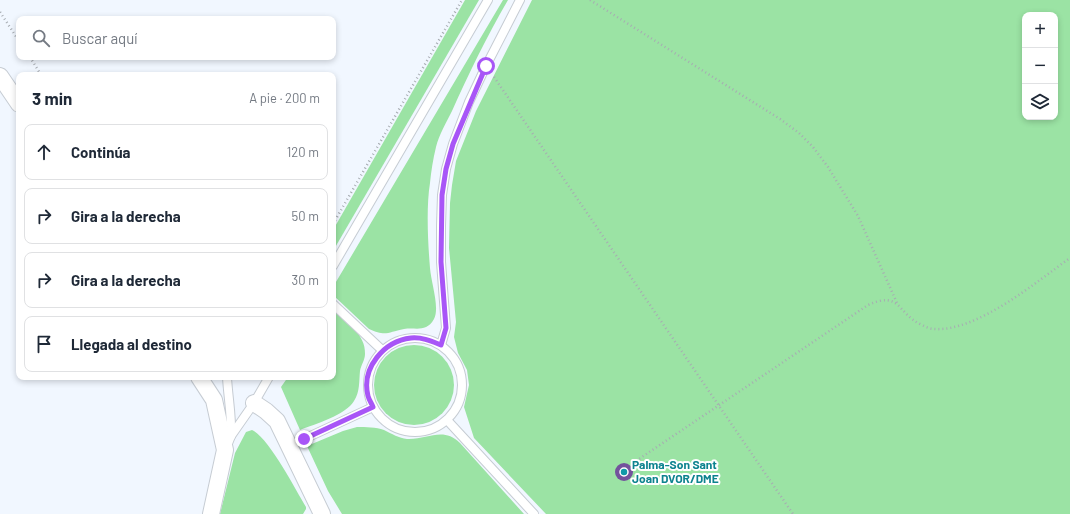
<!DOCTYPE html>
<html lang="es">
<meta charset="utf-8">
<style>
body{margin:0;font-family:Barlow,sans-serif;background:#f2f2f3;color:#1f2937}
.controls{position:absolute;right:12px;top:12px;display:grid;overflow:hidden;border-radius:8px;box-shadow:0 2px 6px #0003}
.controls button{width:36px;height:36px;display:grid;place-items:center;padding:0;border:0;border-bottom:1px solid #e0e1e3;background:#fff;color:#1f2937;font:20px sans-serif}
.stop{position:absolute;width:12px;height:12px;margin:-9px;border:3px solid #a855f7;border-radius:50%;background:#fff}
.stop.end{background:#a855f7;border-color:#fff;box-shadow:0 1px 4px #0008}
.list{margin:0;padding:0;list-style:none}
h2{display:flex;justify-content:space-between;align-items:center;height:52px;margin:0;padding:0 16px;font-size:17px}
h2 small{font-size:13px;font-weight:400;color:#747a83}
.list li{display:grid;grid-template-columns:26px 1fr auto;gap:12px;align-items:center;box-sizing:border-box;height:56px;margin:0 8px 8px;padding:0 8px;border:1px solid #e0e1e3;border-radius:8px}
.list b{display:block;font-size:15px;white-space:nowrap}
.list em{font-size:13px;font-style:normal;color:#747a83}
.icon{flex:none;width:22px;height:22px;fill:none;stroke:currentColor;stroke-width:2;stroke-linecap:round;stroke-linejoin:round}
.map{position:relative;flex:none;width:1070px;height:514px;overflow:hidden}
.search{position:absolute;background:#fff;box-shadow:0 2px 6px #0003;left:16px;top:16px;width:320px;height:44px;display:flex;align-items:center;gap:10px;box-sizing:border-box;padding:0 14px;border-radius:8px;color:#747a83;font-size:15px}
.panel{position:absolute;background:#fff;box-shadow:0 2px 6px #0003;left:16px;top:72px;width:320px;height:308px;border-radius:8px}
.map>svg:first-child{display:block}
.green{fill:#9be3a4;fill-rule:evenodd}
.building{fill:#73539c}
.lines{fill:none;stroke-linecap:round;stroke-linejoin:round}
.lane-casing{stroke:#c6ccd3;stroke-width:10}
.street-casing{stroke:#c6ccd3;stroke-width:18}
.path{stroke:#a7acb2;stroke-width:2.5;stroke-dasharray:1 3;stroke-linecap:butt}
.lane{stroke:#fff;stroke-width:8}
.street{stroke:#fff;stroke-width:16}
.route{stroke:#a855f7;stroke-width:5}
.culture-dot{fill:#0f9aa8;stroke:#fff;stroke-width:1.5}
.labels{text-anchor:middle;stroke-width:4;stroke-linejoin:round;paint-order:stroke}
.culture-label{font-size:12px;font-weight:bold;fill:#0d838f;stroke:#fff;text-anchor:start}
</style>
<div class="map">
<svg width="1070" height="514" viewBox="0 0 1070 514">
<rect width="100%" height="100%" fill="#f1f7ff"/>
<g class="green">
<path d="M465,0H479L333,251V230Z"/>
<path d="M503,0H508C487,36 469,73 452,111C446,123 439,135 436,147C433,159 431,172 430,183C426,207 428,244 430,268C431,282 440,308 434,319C426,333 416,327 404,329C388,332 386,337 369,329L333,295V287Z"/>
<path d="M532,0H1070V514H546L474,438L464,407L469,385L467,370L458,353L454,337L456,322L449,248L450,203L452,185L456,161L476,111ZM1025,15H1055V117H1025Z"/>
<path d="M333,311C346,322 366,334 365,354C365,360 361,365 360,371C359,381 360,392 354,401C346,415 315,424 300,430L281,387L288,377H333Z"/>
<circle cx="414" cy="385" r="40"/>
<path d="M357,427C366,427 376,427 384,430C392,434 399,438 407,439C427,440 443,426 460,443L524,514H342L328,491L307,446L343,431Z"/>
<path d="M252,430C269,438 295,489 306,507V509L303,514H220L235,453L246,432Z"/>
</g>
<circle class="building" cx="624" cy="472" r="9"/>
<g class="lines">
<defs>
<g id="lane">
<path d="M333,266L488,0"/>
<path d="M333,304L382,350"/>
<circle cx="415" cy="385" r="47"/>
<path d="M441,345L446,328L441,262V226L442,195L446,169L453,144L469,102L486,66L520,0"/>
<path d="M227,377C228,397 232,416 231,436"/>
<path d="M447,420L534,514"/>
<path d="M227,446L231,436L254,403L269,377"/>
<path d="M289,446L373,407"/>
</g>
<g id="street">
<path d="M0,76L19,104"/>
<path d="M199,377L214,400L225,450L211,514"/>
<path d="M254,403L266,411L277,421L322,514"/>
</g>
</defs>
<use href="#lane" class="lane-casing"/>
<use href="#street" class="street-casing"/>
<g class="path">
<path d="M590,0L780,119L799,133L813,147L828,167L858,216L897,303"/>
<path d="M0,12L19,41"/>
<path d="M30,57L41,75"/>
<path d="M494,77L793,514"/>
<path d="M333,224L462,0"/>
<path d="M636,461L868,305C901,290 897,314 922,325C926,327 930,329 934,329C977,332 1036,282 1070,258"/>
</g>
<use href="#lane" class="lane"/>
<use href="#street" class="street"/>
</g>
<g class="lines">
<path class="route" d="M304,439L373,407C372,404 369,400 368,396C361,368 384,341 411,338C422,337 431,341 441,345L446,328L441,262L442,195L446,169L453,144L486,66"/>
</g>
<circle class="culture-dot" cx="624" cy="472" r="4"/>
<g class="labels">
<g class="culture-label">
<text x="632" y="469">Palma-Son Sant<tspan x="632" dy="14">Joan DVOR/DME</tspan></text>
</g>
</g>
</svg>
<div class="controls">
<button>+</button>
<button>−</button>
<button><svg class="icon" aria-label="layers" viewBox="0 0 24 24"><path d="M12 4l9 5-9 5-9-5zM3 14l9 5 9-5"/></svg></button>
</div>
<div class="stop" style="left:486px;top:66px"></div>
<div class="stop end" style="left:304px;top:439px"></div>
<div class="search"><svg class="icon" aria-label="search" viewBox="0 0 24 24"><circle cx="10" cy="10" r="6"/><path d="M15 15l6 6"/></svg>Buscar aquí</div>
<section class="panel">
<h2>3 min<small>A pie · 200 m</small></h2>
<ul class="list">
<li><svg class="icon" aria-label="ahead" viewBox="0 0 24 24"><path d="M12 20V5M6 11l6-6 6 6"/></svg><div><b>Continúa</b></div><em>120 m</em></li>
<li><svg class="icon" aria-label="right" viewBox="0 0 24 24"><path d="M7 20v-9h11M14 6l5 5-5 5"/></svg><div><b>Gira a la derecha</b></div><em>50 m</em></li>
<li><svg class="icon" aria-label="right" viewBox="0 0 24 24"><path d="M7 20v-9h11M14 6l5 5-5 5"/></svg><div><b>Gira a la derecha</b></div><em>30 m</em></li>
<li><svg class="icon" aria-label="arrive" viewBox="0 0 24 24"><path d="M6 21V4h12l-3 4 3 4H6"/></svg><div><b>Llegada al destino</b></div></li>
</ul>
</section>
</div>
